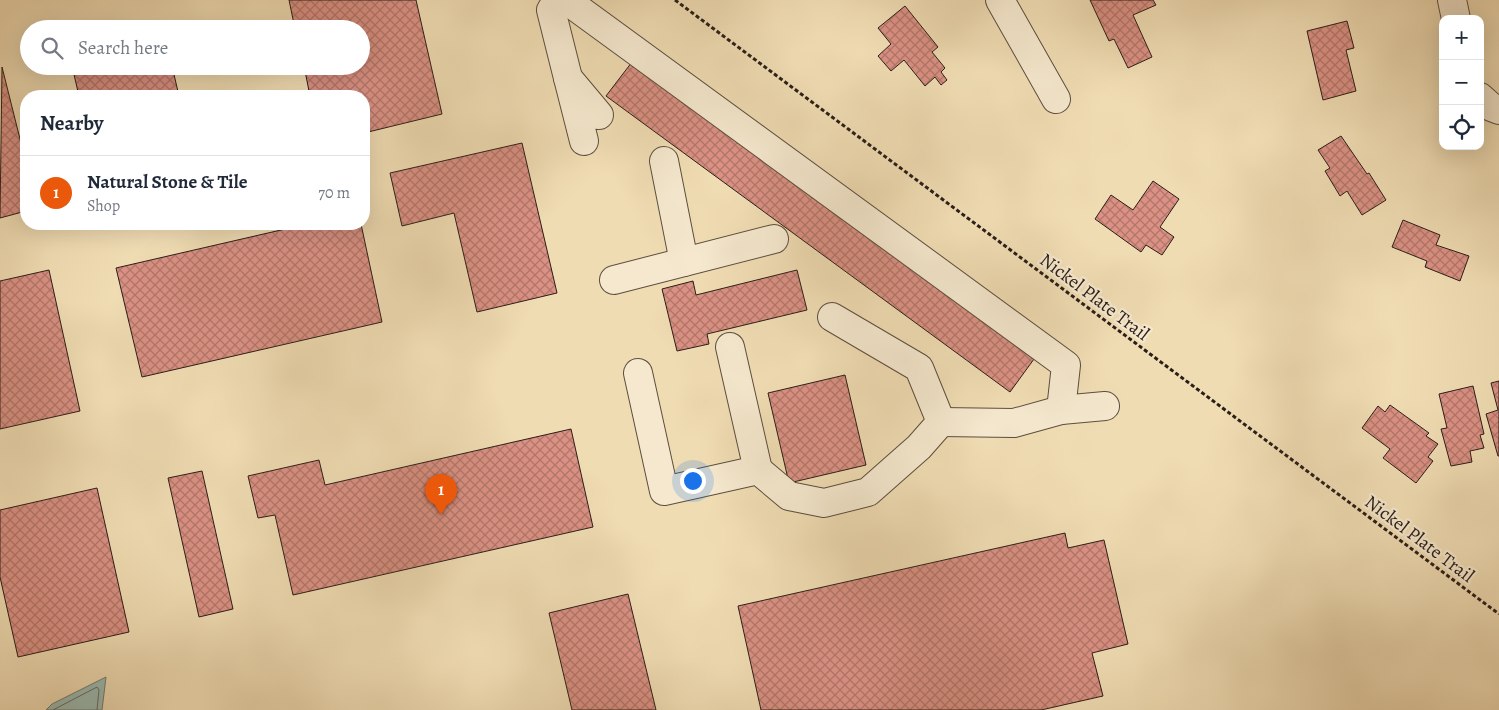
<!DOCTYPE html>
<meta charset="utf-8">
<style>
body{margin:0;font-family:Alegreya,serif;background:#f6f6f7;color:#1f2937}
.controls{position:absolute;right:15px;top:15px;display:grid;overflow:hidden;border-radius:10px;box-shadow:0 5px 20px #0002}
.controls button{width:45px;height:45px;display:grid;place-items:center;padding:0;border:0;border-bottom:1px solid #e0e1e3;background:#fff;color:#1f2937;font:25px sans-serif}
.you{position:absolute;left:692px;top:480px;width:18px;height:18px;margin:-12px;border:4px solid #fff;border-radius:50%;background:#1a73e8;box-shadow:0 0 0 8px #1a73e833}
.badge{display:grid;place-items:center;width:32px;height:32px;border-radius:50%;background:#ea580c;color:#fff;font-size:16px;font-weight:700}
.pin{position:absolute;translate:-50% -41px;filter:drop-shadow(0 1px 2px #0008)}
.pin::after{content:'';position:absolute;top:26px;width:18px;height:15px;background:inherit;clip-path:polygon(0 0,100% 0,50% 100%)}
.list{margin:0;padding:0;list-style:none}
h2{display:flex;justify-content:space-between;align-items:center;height:65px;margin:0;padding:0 20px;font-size:21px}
h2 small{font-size:16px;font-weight:400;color:#747a83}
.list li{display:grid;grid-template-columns:32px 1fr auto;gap:15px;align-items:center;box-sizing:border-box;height:75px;padding:0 20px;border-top:1px solid #e0e1e3}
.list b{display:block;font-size:19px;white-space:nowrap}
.list p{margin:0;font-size:16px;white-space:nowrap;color:#747a83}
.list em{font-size:16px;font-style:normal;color:#747a83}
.icon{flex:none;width:28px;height:28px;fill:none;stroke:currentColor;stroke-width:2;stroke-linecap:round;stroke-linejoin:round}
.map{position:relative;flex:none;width:1499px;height:710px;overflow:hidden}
.search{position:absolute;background:#fff;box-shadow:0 5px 20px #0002;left:20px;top:20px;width:350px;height:55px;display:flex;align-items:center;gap:12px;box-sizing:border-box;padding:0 18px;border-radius:28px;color:#747a83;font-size:19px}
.panel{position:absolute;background:#fff;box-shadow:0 5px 20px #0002;left:20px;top:90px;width:350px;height:140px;border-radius:20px}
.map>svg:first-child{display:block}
.water{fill:#9bbab2;stroke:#6e7c74}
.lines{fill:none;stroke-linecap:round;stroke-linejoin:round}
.shore{stroke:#626c65;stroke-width:1}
.building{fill:url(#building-cross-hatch);stroke:#2a1e18}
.minor-casing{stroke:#5c4e3f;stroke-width:30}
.path{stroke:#2a1e18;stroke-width:3;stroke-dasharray:4 2.5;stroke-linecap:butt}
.minor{stroke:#f5e8ce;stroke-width:28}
.labels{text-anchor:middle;stroke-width:4.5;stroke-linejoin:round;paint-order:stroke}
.street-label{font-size:19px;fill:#2a1e18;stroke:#f5e8ce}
</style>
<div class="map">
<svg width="1499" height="710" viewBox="0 0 1499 710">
<defs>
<pattern id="building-cross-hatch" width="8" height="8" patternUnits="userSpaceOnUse" patternTransform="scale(1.25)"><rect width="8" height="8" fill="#db9184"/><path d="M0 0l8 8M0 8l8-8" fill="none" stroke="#b2766b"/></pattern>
</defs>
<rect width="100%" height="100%" fill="#f0dcb3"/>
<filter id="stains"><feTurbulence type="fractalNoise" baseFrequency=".004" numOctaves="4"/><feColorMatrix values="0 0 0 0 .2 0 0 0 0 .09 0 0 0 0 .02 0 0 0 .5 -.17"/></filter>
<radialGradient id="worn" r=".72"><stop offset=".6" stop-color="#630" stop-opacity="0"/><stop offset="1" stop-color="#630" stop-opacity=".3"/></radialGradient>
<path class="water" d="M106,677L102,710H46L52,704Z"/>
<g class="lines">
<path class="shore" d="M53,710L97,687L99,690L97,710"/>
</g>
<g class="building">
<path d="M289,0H416L442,114L364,133V96H310L304,66H361V29H295Z"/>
<path d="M1090,0H1153L1156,5L1133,15L1152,57L1128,68L1114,39L1109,41Z"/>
<path d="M905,6L938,47L932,52L945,68L941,72L947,80L941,85L935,77L925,86L904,60L891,71L878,56L891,44L878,28Z"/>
<path d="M1347,21L1354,48L1346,50L1356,91L1323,100L1307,31Z"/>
<path d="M632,62L1034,359L1010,392L606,96Z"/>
<path d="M72,66H172L179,96H79Z"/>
<path d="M2,67L26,163V211L0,218Z"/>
<path d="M1341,136L1367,174L1369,173L1386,200L1362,215L1347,191L1340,196L1325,171L1330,168L1318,150Z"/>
<path d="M522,143L557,293L477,312L454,213L402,226L390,173Z"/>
<path d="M1153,181L1179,199L1160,227L1174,237L1162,255L1146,245L1141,252L1095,219L1111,195L1133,210Z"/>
<path d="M1403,220L1440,235L1436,245L1469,256L1460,281L1425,267L1427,261L1392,247Z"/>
<path d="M307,224H361L382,322L142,377L116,268Z"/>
<path d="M49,270L80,411L0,429V281Z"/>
<path d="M797,270L807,310L707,334L709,344L677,351L662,289L693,281L696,295Z"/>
<path d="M845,375L866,465L789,483L768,393Z"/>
<path d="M1499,381V456H1498L1486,414L1498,410L1491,383Z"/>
<path d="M1473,386L1484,434L1480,435L1484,448L1470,451L1472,462L1451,466L1441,429L1447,428L1439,394Z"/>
<path d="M1390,405L1429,433L1426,436L1438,444L1428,457L1433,461L1416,483L1383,458L1390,449L1362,428L1378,406L1385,412Z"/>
<path d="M571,429L593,527L293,595L275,515L258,518L248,476L319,460L325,485Z"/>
<path d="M202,471L233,609L199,617L168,478Z"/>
<path d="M97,488L129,632L18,657L0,577V510Z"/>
<path d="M1065,533L1068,548L1104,540L1128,644L1092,653L1103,696L1041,710H761L738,606Z"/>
<path d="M628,594L656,710H572L549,613Z"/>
</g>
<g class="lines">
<defs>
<g id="minor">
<path d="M558,0L551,10L568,78"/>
<path d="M566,0L1066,365L1061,410"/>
<path d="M1000,0L1056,99"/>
<path d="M1452,0L1456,19"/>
<path d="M1480,97L1491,107L1499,110"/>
<path d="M584,141L568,78L599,115"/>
<path d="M664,161L684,262"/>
<path d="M614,280L774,239"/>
<path d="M730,347L758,470"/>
<path d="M638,373L664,491L758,470L789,496L824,503L868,492L919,447L941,422L919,368L832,317"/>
<path d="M941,422L1014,423L1061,410L1105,406"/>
</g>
</defs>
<use href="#minor" class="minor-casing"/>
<path class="path" d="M675,0L1499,614"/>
<use href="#minor" class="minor"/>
</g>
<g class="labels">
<g class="street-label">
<text transform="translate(1095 296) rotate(37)" y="7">Nickel Plate Trail</text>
<text transform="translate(1420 538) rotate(37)" y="7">Nickel Plate Trail</text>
</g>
</g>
<rect width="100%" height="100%" filter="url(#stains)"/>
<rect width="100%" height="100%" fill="url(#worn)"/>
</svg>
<div class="controls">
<button>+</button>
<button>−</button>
<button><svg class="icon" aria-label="locate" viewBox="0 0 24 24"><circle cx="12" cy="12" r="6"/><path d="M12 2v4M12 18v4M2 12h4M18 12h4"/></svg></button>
</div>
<div class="you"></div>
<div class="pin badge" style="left:441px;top:515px">1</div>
<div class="search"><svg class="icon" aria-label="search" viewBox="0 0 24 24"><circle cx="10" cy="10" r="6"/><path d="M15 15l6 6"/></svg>Search here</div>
<section class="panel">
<h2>Nearby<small></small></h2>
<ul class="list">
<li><span class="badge">1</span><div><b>Natural Stone &amp; Tile</b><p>Shop</p></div><em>70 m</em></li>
</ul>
</section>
</div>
